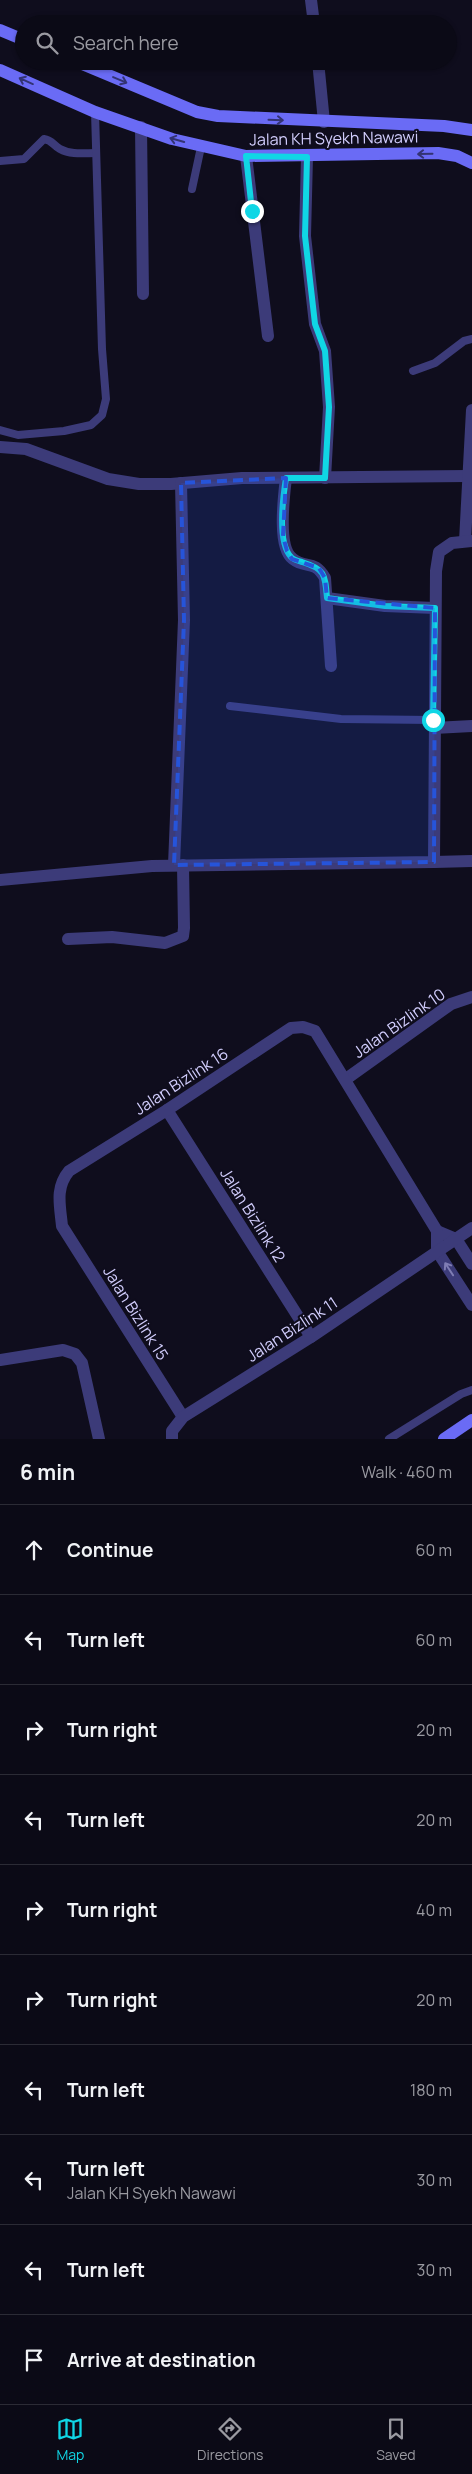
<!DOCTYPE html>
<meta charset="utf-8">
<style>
body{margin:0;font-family:Manrope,sans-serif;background:#14131f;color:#f1f3f6}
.stop{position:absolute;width:15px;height:15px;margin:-11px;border:4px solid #10d6e5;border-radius:50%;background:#fff}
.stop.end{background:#10d6e5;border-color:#fff;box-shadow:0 1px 5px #0008}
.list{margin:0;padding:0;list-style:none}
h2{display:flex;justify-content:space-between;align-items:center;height:65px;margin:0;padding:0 20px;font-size:21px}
h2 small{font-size:16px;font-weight:400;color:#9a9aa1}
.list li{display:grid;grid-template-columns:32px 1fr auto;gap:15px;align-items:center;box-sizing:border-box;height:90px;padding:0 20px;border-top:1px solid #2b2b35}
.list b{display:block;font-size:19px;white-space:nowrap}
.list p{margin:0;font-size:16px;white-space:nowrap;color:#9a9aa1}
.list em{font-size:16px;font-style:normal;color:#9a9aa1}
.icon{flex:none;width:28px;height:28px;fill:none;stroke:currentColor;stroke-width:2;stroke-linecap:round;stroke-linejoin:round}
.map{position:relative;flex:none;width:472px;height:1439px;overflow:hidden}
.search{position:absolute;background:#0b0a16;box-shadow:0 1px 4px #0004;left:15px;right:15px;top:15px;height:55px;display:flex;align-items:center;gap:12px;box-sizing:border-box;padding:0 18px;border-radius:28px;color:#9a9aa1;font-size:19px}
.sheet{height:965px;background:#0b0a16}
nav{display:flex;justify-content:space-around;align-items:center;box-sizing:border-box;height:70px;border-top:1px solid #2b2b35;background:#0b0a16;font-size:14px;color:#9a9aa1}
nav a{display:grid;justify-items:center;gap:2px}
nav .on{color:#10d6e5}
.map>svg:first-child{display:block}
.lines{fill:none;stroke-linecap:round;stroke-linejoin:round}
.lane{stroke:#3c3b79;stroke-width:8}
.street{stroke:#3c3b79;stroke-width:12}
.secondary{stroke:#6a6bf5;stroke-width:12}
.oneway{stroke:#333373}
.oneway2{stroke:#7f7db4}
.route{stroke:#10d6e5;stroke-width:6}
.marked{fill:#2654da;fill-opacity:0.2;stroke:#2654da;stroke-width:4;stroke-dasharray:10 6;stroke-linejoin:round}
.labels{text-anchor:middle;stroke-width:4;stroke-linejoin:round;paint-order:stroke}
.street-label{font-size:16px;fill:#d1cdfc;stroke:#0f0d1d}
</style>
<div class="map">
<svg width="472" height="1439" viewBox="0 0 472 1439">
<rect width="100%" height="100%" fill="#0f0d1d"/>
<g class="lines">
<g class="lane">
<path d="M0,161L24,159L44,139C52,140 53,145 60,149C71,155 84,153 96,153"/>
<path d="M192,189L201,147"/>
<path d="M413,371L435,363L464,341L472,339"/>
<path d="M0,430L18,435L64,431L91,425L102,415L106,399L102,349L95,112"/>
<path d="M230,706L341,719L433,720"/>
<path d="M389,1439L461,1394L472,1390"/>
</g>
<g class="street">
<path d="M311,0L314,24"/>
<path d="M318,61L324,122"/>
<path d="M141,127L143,294"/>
<path d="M246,156L268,336"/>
<path d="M307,157L305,236L315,324L325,351L329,407L325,478"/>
<path d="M0,447L26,449L108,479L139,484H171L242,478L468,476"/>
<path d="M286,478C284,495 277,548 293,559C306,569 314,559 325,578L331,666"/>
<path d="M465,541L472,410"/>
<path d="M327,598L385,606L435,608"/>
<path d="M434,728L472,726"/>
<path d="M434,862L472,861"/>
<path d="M174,865L184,620L181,483"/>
<path d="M0,880L152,866L434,862L436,571L439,552L452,543L472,541"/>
<path d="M68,939L112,937L165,943L183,936L184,928L183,865"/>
<path d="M346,1079L451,1004L472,997"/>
<path d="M167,1110L311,1337"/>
<path d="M437,1231L456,1239L472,1264"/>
<path d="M0,1360L63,1350L75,1354L82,1363L99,1439"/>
<path d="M183,1417L62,1226C60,1205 55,1188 69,1171L167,1110L291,1028L303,1027L315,1031L437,1231V1251L472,1305"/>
<path d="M172,1439V1431L183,1417L311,1337L472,1228"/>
</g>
<g class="secondary">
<path d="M0,30L24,40"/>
<path d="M75,61L197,112L218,116L444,126L472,130"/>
<path d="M0,70L95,112L172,139L246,156L438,153L457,156L472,163"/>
<path d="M444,1439L472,1420"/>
</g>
</g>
<defs><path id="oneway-shaft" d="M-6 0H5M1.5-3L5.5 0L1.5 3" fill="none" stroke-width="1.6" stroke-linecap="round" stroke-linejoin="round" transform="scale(1.25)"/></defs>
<g class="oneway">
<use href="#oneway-shaft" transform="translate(120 80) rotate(23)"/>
<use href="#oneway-shaft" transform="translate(26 81) rotate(-156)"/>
<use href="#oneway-shaft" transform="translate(276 120) rotate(2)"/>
<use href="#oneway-shaft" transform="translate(177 140) rotate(-164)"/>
<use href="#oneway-shaft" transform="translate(425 154) rotate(179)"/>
</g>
<use class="oneway2" href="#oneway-shaft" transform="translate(449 1269) rotate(-123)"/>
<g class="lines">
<path class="route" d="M252,211L246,156L307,157L305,236L315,324L325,351L329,407L325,478H286C283,497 277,542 291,557C294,560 298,561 302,562C325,569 325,574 327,598L385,606L435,608L433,720"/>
</g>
<path class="marked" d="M286,478L283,536L287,551L292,559L319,568L325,578L327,598L435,608L434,862L174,865L184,620L181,483Z"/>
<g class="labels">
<g class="street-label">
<text transform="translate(334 138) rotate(-1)" y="6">Jalan KH Syekh Nawawi</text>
<text transform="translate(399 1023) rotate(-35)" y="6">Jalan Bizlink 10</text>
<text transform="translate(181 1081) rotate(-33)" y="6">Jalan Bizlink 16</text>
<text transform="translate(253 1215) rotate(58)" y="6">Jalan Bizlink 12</text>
<text transform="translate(136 1313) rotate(58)" y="6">Jalan Bizlink 15</text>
<text transform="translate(292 1329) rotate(-33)" y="6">Jalan Bizlink 11</text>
</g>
</g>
</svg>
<div class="stop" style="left:433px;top:720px"></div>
<div class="stop end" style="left:252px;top:211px"></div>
<div class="search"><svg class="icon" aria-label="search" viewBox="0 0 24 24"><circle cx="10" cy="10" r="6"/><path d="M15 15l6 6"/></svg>Search here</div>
</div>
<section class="sheet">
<h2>6 min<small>Walk · 460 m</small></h2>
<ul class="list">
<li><svg class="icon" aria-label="ahead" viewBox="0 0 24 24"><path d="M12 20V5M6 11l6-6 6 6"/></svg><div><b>Continue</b></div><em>60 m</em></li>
<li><svg class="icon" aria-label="left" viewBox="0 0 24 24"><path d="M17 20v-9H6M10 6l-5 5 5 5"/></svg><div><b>Turn left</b></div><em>60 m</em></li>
<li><svg class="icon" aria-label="right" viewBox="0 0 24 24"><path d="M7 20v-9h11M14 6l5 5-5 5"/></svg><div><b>Turn right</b></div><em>20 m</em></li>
<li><svg class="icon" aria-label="left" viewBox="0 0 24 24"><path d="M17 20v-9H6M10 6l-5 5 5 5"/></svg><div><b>Turn left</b></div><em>20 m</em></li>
<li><svg class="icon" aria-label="right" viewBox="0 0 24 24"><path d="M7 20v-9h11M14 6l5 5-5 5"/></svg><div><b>Turn right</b></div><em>40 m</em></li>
<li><svg class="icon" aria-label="right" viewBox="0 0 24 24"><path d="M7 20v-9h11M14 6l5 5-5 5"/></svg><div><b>Turn right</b></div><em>20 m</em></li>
<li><svg class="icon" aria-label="left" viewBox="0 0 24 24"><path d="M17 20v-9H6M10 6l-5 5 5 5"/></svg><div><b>Turn left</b></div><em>180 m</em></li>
<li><svg class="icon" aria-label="left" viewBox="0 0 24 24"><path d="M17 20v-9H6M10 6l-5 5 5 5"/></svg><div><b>Turn left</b><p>Jalan KH Syekh Nawawi</p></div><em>30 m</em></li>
<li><svg class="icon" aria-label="left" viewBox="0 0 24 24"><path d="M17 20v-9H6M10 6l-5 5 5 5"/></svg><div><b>Turn left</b></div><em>30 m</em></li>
<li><svg class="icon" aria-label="arrive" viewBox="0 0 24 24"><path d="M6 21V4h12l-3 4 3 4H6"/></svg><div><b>Arrive at destination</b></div></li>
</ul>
</section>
<nav>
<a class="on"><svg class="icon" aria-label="map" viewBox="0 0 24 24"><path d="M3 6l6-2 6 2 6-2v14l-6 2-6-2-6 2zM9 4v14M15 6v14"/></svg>Map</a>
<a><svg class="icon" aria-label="directions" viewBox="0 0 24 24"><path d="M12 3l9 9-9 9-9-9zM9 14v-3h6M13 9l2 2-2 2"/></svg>Directions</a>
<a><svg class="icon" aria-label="saved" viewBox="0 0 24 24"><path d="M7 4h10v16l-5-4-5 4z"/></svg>Saved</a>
</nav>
